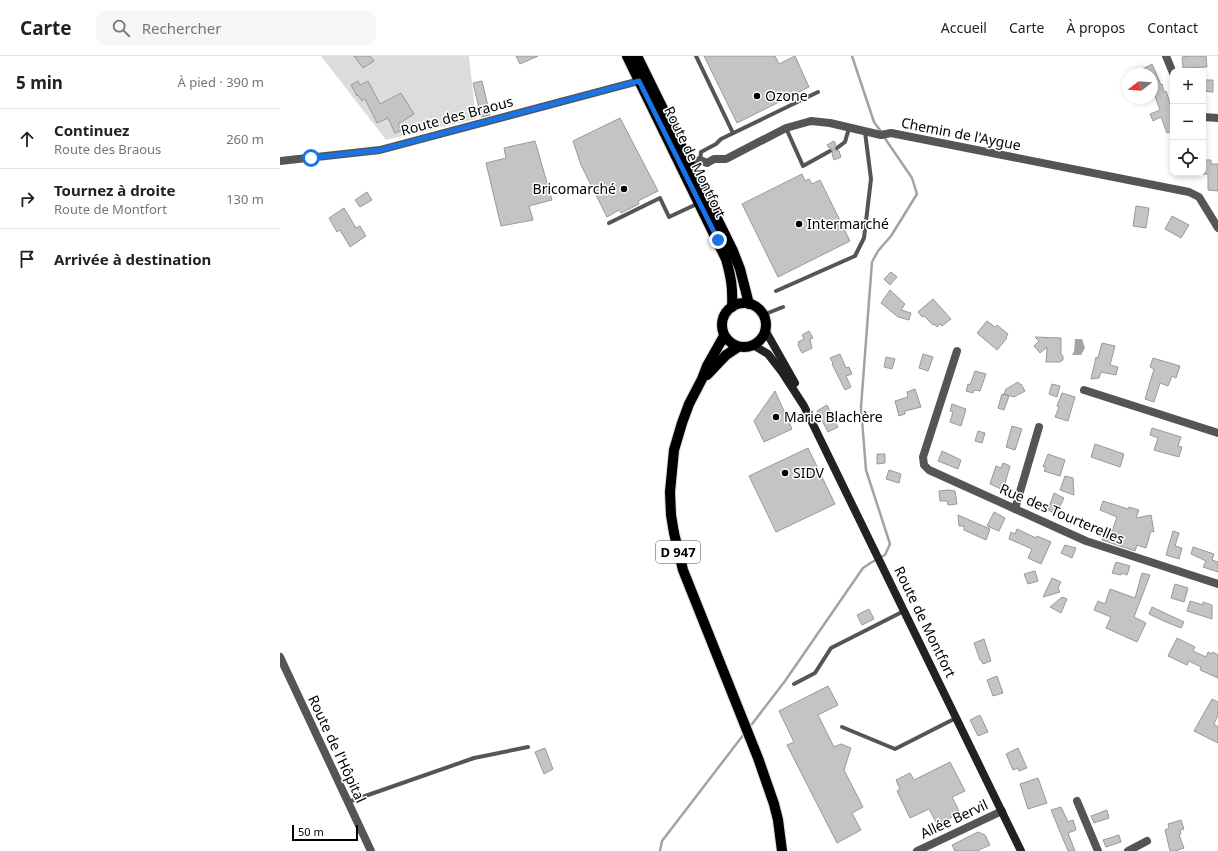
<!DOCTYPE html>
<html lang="fr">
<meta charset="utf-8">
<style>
body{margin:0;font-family:"Noto Sans",sans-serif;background:#f6f6f6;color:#222}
.controls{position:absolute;right:12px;top:12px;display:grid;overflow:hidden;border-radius:8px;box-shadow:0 2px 6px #0003}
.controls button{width:36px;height:36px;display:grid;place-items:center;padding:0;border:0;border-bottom:1px solid #e0e0e0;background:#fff;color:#222;font:20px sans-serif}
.compass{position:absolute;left:842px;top:12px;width:36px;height:36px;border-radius:50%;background:#fff;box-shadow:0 2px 6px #0003;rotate:253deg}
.scale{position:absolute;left:12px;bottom:10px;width:66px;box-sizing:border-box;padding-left:4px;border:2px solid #000;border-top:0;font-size:11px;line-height:14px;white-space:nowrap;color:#000;-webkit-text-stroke:3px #fff;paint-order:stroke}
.stop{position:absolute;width:12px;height:12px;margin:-9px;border:3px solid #1a73e8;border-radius:50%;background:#fff}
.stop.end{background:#1a73e8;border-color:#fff;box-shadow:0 1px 4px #0008}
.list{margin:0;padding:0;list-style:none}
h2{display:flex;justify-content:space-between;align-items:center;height:52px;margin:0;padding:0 16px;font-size:17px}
h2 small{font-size:13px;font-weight:400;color:#767676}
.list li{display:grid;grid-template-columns:26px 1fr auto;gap:12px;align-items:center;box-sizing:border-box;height:60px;padding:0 16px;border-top:1px solid #e0e0e0}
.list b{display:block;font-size:15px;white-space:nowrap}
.list p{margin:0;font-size:13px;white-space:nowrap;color:#767676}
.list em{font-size:13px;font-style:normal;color:#767676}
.icon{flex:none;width:22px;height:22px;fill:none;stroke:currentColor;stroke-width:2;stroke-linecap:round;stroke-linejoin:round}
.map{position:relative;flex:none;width:938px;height:795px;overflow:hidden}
header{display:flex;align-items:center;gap:24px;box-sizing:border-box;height:56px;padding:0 20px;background:#fff;border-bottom:1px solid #e0e0e0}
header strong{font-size:19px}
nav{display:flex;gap:22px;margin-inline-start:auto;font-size:14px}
.search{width:280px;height:36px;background:#f6f6f6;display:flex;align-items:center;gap:10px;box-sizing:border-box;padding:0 14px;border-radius:12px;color:#767676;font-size:15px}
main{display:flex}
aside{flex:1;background:#fff}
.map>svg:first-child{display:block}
.green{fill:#dcdcdc}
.water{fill:#a3a3a3}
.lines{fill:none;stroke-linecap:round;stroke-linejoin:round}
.stream{stroke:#a3a3a3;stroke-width:2.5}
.building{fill:#c4c4c4;stroke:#999}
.primary-casing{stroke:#dbdbdb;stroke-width:12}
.lane{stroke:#555;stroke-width:4}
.street{stroke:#555;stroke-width:8}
.secondary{stroke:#222;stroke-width:8}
.primary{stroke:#000;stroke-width:10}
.route{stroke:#1a73e8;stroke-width:5}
.poi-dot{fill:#000;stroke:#fff;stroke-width:1.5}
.labels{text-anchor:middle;stroke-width:3;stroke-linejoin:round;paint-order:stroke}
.shield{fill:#fff;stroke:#4c4c4c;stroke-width:1}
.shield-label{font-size:13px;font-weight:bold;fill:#000}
.poi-label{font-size:14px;fill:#000;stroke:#fff;text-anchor:start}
.street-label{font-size:14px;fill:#000;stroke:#fff}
</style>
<header>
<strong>Carte</strong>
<div class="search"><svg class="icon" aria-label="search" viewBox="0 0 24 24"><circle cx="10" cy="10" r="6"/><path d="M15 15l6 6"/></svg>Rechercher</div>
<nav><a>Accueil</a><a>Carte</a><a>À propos</a><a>Contact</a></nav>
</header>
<main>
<aside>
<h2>5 min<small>À pied · 390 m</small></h2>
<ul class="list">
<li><svg class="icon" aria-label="ahead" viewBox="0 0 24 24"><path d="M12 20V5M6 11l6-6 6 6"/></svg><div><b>Continuez</b><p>Route des Braous</p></div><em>260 m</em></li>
<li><svg class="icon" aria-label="right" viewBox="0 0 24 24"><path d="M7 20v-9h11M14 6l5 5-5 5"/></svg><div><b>Tournez à droite</b><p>Route de Montfort</p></div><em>130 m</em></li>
<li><svg class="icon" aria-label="arrive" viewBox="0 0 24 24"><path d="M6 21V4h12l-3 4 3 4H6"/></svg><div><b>Arrivée à destination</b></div></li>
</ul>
</aside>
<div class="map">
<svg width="938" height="795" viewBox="0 0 938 795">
<rect width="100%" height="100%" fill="#fff"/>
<path class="green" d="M41,0H189L196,63L106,84Z"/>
<path class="water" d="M795,283H802L805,292L801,299H792L793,297L794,296Z"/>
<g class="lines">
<g class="stream">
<path d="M572,0L594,66L602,77"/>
<path d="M469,672L505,625L583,512L592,506L605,499L610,488L586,414L581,351L588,258L592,206L598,195L611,180L637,138L632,122L604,81"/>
<path d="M380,795L382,785L464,678"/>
</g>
</g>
<g class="building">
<path d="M74,0H90L94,5L83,12Z"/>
<path d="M236,0H258L240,8Z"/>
<path d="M424,0H495L499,8L515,0L529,31L457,67Z"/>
<path d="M910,0H926L927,11L903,12L902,1Z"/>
<path d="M872,8L881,29L882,28L884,36L886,35L893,56V75L887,77L881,61L873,65L870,58L880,54L872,32V18H865L863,13Z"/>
<path d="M923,24H933V36L923,35Z"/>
<path d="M78,25L80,29L88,25L100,48L121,37L134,58L118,68L122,74L115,77L108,62L97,67L85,43L82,45L78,39L77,40L71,29Z"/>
<path d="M202,25L210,59L201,61L193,27Z"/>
<path d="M340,62L378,135L358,145L359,148L341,157L339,154L327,161L301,109L293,85Z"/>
<path d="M255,85L272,144L249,150L253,164L221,170L206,107L226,102L224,92Z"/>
<path d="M554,85L556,89L554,91V94L559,95L561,101L554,104L552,98L553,94L551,92H549L547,89Z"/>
<path d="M923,104H931V108H938V135L928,134V118H923Z"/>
<path d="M522,118L525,125L529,123L532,128L540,124L570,185L498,221L462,148Z"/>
<path d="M87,136L92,144L80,151L75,144Z"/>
<path d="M856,150L869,152L866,172L853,170Z"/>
<path d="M64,152L76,172L80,170L86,180L70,191L60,174L57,176L49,162Z"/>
<path d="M892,160L909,169L901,182L885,173Z"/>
<path d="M611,216L617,221L610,229L604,223Z"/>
<path d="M610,234L625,248L621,254L631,257L629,264L618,261L601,247Z"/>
<path d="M653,243L671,263L662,270L660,268L657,271L654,268L653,269L644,260L642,261L638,256Z"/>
<path d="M707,265L715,271L717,269L728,278L726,281L727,282L717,294L697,277Z"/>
<path d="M529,275L533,282L530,283L532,292L522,297L518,289L519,288L518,286L524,283L522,279Z"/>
<path d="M755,281L781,282V298L783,300V304L780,306H766L767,291L760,297L754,290L759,285Z"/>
<path d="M822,287L835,290L830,309L838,311L836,319L821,316L819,322L811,323L816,301L818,302Z"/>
<path d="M560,298L566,312L569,311L572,318L566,320L571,331L565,334L552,308L553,307L550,302Z"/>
<path d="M643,298L653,301L648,315L639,312Z"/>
<path d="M606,301L615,303L612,313L604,311Z"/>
<path d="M873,302L900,310L896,322L892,320L888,330L880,327L874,346L865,343L874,313L870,311Z"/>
<path d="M695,315L706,318L700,335L694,334L693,337L686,335L688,328L690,329Z"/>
<path d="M738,326L739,328H741L745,335L734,341L724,338L726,333Z"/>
<path d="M772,328L780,330L777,341L769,338Z"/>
<path d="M635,333L641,351L625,355V358L619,360L615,345L628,341L627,336Z"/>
<path d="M495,335L512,373L484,386L474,365Z"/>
<path d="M782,337L795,341L788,365L775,361L779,351L777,350Z"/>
<path d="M722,338L729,340L724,354L718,352Z"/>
<path d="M672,348L686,353L681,370L670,366L673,356L670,355Z"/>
<path d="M547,349L558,371L548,376L537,355Z"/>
<path d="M732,370L742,373L735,394L726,391Z"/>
<path d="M872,372L901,381L898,390L902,391L899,401L874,394L878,382L870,379Z"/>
<path d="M698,375L705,377L702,387L695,385Z"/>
<path d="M815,388L844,398L840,411L811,401Z"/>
<path d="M528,392L555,448L496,476L469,420Z"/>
<path d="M662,395L681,404L678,413L658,405Z"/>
<path d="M597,398H605V407L597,408Z"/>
<path d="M768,398L785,404L780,420L764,415L766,411H763Z"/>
<path d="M723,407L730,410L723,434L710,428L716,410L721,412Z"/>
<path d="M609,414L621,418L619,427L606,423Z"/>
<path d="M785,420L793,422L794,439L780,434Z"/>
<path d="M669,434L675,435L677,448L668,449L667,445H660L659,435Z"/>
<path d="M774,437L784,442L776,458L768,454Z"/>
<path d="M823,445L848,453L849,451L859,454L856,462L871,459L874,476L871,475L866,492L857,489L855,495L822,484L826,473L832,475L837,461L820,454Z"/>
<path d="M714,456L725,462L719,475L707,470Z"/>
<path d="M678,459L710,473L706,484L684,474V470H679Z"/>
<path d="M737,473L756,482L757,480L771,486L761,508L748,502L752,493L729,483L731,476L735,478Z"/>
<path d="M893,475L899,477L895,490L902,492L899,503L886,499Z"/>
<path d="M785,489L796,492L792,502L781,497Z"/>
<path d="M913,491L934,498L932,504L938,506V516L923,511L926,505L911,498Z"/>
<path d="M836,506L850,510L847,519L842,517L841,519L832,517Z"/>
<path d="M755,515L758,525L748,528L744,518Z"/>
<path d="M862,517L870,519L854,561L866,567L857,586L826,572L831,561L814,554L818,545L825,548L830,533L855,542Z"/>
<path d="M772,522L781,526L778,532L780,536L763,541Z"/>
<path d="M895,528L908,532L904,546L891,542Z"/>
<path d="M782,541L787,543L781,557L770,551Z"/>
<path d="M910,545L923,549V546L932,549V563L907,555Z"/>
<path d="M872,551L904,566L901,572L886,566L869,558Z"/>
<path d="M589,553L594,563L582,569L577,559Z"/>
<path d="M897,582L915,591L913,595L926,601L928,596L932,598L933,596L938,599V622L920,614L921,611L909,605L907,609L888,600Z"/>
<path d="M704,583L711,605L703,608L701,604H700L694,587Z"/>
<path d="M717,620L723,637L713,640L707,624Z"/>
<path d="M548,630L558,649L538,659L554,691L561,688L571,692L564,714L583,751L572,757L581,774L557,787L507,689L514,686L499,655Z"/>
<path d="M932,643L938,646V659L934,668L938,671V687L914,675Z"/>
<path d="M700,659L708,676L698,680L690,664Z"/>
<path d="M265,692L273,713L264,718L255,696Z"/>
<path d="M738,692L747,712L739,715L738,712L733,714L726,698Z"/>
<path d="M670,706L685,735L672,741L680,757L657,768L649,753L630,762L617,735L620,733L616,724L630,717L634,724Z"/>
<path d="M758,722L767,747L748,753L740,728Z"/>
<path d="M781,751L788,766L793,764L796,774L788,777L795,795H788L771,754Z"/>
<path d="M827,754L829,762L814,767L811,760Z"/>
<path d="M901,764L904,773L900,774L901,778L899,779L904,792L895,795H890L885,774L889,772L888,768Z"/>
<path d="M698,776L705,779L710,789L697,795H675L672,789Z"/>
<path d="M839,779L841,786L826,791L823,784Z"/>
</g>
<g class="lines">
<defs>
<g id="primary">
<path d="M347,0L446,203C451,221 453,232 452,251"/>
<path d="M357,0L453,195L460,213L469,248"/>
<circle cx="464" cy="269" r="22"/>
<path d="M444,280L427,310L422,323L409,348L402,367L394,394L390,436L391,459L394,477L403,514L478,702L494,748L498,764L502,795"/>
<path d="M427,319L446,299L458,291"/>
</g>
</defs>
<use href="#primary" class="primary-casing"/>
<g class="lane">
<path d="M416,0L453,77"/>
<path d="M506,72L523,110L550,95"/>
<path d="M557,92L565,86L569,72"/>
<path d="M420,104L421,96L436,88L441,83L538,36"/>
<path d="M329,167L380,142L389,161L419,147"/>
<path d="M496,235L575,200L584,182L591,123L585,76"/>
<path d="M483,259L503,251"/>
<path d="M514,628L535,617L551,592L624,555"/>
<path d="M562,671L615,693L676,662"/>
<path d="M68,746L194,702L248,691"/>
</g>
<g class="street">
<path d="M886,0L893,17"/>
<path d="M923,61L938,62"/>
<path d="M0,105L100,94L359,25"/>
<path d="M410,108L420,104L427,107L434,103H446L506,72L531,65L550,67L601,79L611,77L909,136L919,141L938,172"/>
<path d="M677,295L643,401L644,409L649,414L806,485L938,528"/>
<path d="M804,334L938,377"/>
<path d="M735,453L759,371"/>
<path d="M0,601L91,795"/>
<path d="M797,745L818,795"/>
<path d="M637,795L722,755"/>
<path d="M848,795L867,785"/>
</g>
<g class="secondary">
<path d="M485,274L515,327"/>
<path d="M473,289L488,298L502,316L524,350L741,795"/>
</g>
<use href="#primary" class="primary"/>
</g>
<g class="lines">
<path class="route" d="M31,102L100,94L359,25L438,184"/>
</g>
<g class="poi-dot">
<circle cx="477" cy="40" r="4"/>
<circle cx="344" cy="133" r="4"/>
<circle cx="519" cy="168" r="4"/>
<circle cx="496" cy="361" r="4"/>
<circle cx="505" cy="417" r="4"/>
</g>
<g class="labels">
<rect class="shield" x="376" y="485" width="44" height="22" rx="3"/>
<g class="shield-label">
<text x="398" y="501">D 947</text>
</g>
<g class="poi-label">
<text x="485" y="45">Ozone</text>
<text x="336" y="138" text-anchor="end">Bricomarché</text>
<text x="527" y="173">Intermarché</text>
<text x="504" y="366">Marie Blachère</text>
<text x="513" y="422">SIDV</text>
</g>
<g class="street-label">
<text transform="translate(177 60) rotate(-15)" y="5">Route des Braous</text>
<text transform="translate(681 78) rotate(11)" y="5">Chemin de l'Aygue</text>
<text transform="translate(415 106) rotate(64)" y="5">Route de Montfort</text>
<text transform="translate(782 458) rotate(23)" y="5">Rue des Tourterelles</text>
<text transform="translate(645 566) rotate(64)" y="5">Route de Montfort</text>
<text transform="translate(57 693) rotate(65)" y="5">Route de l'Hôpital</text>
<text transform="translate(674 763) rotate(-25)" y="5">Allée Bervil</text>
</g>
</g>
</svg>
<div class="controls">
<button>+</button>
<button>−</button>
<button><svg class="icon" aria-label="locate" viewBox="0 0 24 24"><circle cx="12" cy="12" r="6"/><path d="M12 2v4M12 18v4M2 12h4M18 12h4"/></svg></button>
</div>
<svg class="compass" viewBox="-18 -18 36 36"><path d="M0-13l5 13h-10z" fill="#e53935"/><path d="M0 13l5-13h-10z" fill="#767676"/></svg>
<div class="scale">50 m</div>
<div class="stop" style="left:31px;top:102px"></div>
<div class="stop end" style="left:438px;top:184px"></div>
</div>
</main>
